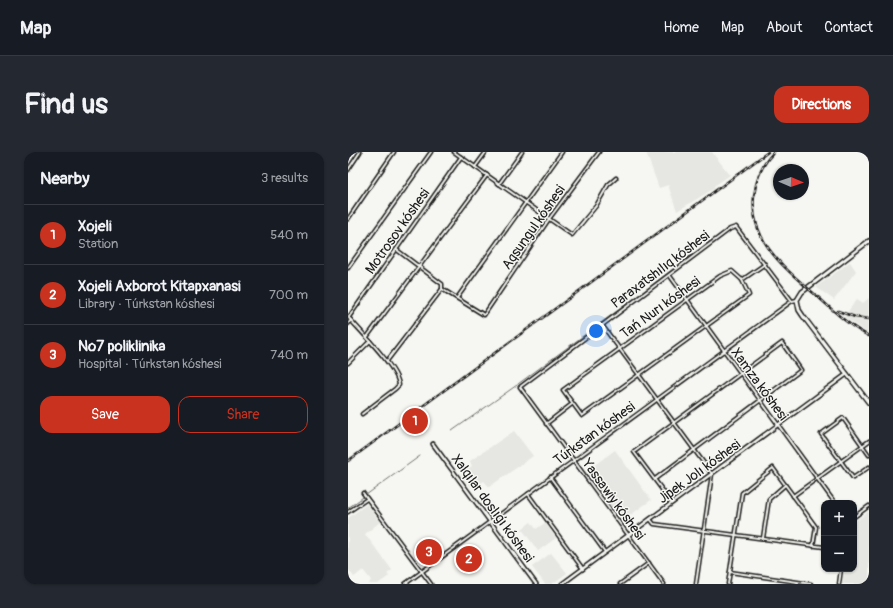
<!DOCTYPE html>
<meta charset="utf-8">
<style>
body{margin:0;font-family:Pangolin,sans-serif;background:#242831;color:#f1f3f6}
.controls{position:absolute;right:12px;bottom:12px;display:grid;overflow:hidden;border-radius:8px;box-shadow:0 1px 3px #0004}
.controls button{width:36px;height:36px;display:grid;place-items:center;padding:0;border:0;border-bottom:1px solid #363941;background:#171b24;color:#f1f3f6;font:20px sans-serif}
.compass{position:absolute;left:425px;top:12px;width:36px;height:36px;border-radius:50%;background:#171b24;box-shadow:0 1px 3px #0004;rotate:92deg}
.you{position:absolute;left:248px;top:179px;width:14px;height:14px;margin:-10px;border:3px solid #fff;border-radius:50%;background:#1a73e8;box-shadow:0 0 0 6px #1a73e833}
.badge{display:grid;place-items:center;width:26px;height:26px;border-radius:50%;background:#c8321e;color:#fff;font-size:13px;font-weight:700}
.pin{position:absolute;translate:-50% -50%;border:2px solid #fff;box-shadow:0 1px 4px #0006}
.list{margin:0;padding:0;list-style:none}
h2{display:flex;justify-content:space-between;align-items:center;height:52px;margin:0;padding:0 16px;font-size:17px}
h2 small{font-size:13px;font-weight:400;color:#9ea1a6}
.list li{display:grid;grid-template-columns:26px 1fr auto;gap:12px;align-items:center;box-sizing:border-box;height:60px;padding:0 16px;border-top:1px solid #363941}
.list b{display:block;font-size:15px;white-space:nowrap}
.list p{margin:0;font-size:13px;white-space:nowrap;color:#9ea1a6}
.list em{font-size:13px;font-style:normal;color:#9ea1a6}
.actions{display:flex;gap:8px;padding:12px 16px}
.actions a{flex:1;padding:9px 0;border:1px solid #c8321e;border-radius:12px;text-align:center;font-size:14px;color:#c8321e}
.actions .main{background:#c8321e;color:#fff}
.map{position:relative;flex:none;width:521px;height:432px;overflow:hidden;border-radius:12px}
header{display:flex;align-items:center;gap:24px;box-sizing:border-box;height:56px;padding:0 20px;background:#171b24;border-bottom:1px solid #363941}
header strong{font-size:19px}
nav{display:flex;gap:22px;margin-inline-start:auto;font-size:14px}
.intro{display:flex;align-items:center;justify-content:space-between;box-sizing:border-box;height:96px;padding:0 24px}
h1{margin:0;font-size:28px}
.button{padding:10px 18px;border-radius:12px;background:#c8321e;color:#fff;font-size:14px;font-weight:700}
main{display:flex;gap:24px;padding:0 24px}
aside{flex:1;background:#171b24;border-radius:12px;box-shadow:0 1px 3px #0004}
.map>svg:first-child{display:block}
.built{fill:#e6e6e2}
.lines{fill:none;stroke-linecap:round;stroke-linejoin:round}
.stream{stroke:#727271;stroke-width:1}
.street-casing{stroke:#1c1c1c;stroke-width:5}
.secondary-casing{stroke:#1c1c1c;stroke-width:5.5}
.primary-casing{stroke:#1c1c1c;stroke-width:6}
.street{stroke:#f6f6f2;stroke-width:2}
.secondary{stroke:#f6f6f2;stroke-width:2.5}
.primary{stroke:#f6f6f2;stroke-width:3}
.rail-casing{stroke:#1c1c1c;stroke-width:2.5}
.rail{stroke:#f6f6f2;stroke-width:1;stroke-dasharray:3;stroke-linecap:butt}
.labels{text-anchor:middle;stroke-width:3;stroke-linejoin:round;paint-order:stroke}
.street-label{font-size:14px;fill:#1c1c1c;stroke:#f6f6f2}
</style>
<header>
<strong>Map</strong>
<nav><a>Home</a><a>Map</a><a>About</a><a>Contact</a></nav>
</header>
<div class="intro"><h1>Find us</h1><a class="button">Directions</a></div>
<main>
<aside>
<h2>Nearby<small>3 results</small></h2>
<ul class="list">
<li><span class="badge">1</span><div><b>Xojeli</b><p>Station</p></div><em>540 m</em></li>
<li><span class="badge">2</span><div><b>Xojeli Axborot Kitapxanasi</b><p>Library · Túrkstan kóshesi</p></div><em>700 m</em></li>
<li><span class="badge">3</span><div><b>№7 poliklinika</b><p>Hospital · Túrkstan kóshesi</p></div><em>740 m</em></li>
</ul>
<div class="actions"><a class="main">Save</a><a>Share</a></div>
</aside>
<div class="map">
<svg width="521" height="432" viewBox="0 0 521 432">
<rect width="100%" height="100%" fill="#f6f6f2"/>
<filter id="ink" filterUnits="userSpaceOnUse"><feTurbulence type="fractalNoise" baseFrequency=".025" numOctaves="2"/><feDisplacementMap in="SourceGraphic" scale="8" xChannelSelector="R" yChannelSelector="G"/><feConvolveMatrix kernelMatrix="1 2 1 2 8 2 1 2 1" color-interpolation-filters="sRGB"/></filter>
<g filter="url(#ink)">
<g class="built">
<path d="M298,0H364L382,23L366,34L367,36L329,59L320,33L311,36Z"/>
<path d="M502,110L508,119L486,148L468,135Z"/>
<path d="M521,146V182L496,165L509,147L515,151Z"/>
<path d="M166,279L185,304L141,335L136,329L133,331L131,329L123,335L113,322L124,314L122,309Z"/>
<path d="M267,298L303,348L273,370L237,320Z"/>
<path d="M19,352L32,370L17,382L44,418L39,422L41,424L30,432H21L23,428L15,418L6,425L0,417V366Z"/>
<path d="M521,359V432H494L496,417H506V370Z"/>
<path d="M183,370L188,377L197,371L208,386L190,399L174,377Z"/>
<path d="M77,388L81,392L83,391L91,402L72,415L68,410L73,403L69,394Z"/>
<path d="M203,401L219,421L204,432H197L184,415Z"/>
</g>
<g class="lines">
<g class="stream">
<path d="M170,232L292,142L363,88"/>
<path d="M104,279L169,233"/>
<path d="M0,356L72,304"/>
</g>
<defs>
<g id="street">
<path d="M106,0L224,83L248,54L260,33L268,26"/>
<path d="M127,15L138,0"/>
<path d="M0,18L12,0"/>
<path d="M151,32L174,0"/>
<path d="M0,67L46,0"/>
<path d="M0,116L83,0"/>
<path d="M384,119L394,128L401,143L234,264L215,238L372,124Z"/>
<path d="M322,124L487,351"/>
<path d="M394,128L417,112"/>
<path d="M94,137L136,163L201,67L251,0"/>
<path d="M109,146L214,0"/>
<path d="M1,165L113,5"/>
<path d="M1,166C13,180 49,215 51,233L47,237L14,262"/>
<path d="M0,172L3,168"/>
<path d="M254,173L364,322L348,432"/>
<path d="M19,185L139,23"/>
<path d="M39,209L94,137V132L49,98"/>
<path d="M0,211L22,189"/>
<path d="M198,272L224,252"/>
<path d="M521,303L495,266L473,282L505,326L521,315"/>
<path d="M202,325L257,400"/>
<path d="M307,327L453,218L434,191L286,300L324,351"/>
<path d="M15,341L83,432"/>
<path d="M180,342L235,417"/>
<path d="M445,344L521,289"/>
<path d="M0,360L19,347"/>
<path d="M506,365L521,354"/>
<path d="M302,367L306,372L476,395"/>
<path d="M415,386L421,347L437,333"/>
<path d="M382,420L463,432"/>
<path d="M57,432L444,149L449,148"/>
<path d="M272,432L301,411"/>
<path d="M316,432L172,235L382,77L388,75L444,149"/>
<path d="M380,432L394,341L425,316L468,375L465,394"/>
<path d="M491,432L493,417"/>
</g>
<g id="secondary">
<path d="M85,292L188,432"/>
<path d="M214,432L499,222"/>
</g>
<path id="primary" d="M521,89L454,140L449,148L451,158L455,164L521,251"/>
</defs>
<use href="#street" class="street-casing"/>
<use href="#secondary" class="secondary-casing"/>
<use href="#primary" class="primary-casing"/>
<use href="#street" class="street"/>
<use href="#secondary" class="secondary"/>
<use href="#primary" class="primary"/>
<defs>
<g id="rail">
<path d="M426,0C414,12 408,27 406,44C401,90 439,118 470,145C486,159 502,175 521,184"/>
<path d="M490,159L507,165L521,167"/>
<path d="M0,309L420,0"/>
</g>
</defs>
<use href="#rail" class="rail-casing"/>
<use href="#rail" class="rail"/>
</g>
</g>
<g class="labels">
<g class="street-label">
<text transform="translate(185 75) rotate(-55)" y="5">Aqsungul kóshesi</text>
<text transform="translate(49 79) rotate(-55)" y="5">Motrosov kóshesi</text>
<text transform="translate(312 117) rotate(-37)" y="5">Paraxatshılıq kóshesi</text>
<text transform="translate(312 155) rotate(-36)" y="5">Tań Nurı kóshesi</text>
<text transform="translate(412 232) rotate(54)" y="5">Xamza kóshesi</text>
<text transform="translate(246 281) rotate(-36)" y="5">Túrkstan kóshesi</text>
<text transform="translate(351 319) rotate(-36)" y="5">Jipek Jolı kóshesi</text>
<text transform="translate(266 347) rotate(54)" y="5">Yassawiy kóshesi</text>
<text transform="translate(145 356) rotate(54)" y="5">Xalqılar doslıǵı kóshesi</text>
</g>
</g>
</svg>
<div class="controls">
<button>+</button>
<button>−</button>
</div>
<svg class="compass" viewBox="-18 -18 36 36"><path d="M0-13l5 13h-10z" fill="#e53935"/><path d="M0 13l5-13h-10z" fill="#9ea1a6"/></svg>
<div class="you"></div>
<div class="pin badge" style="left:67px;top:269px">1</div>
<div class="pin badge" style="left:121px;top:407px">2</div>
<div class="pin badge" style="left:81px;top:400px">3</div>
</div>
</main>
